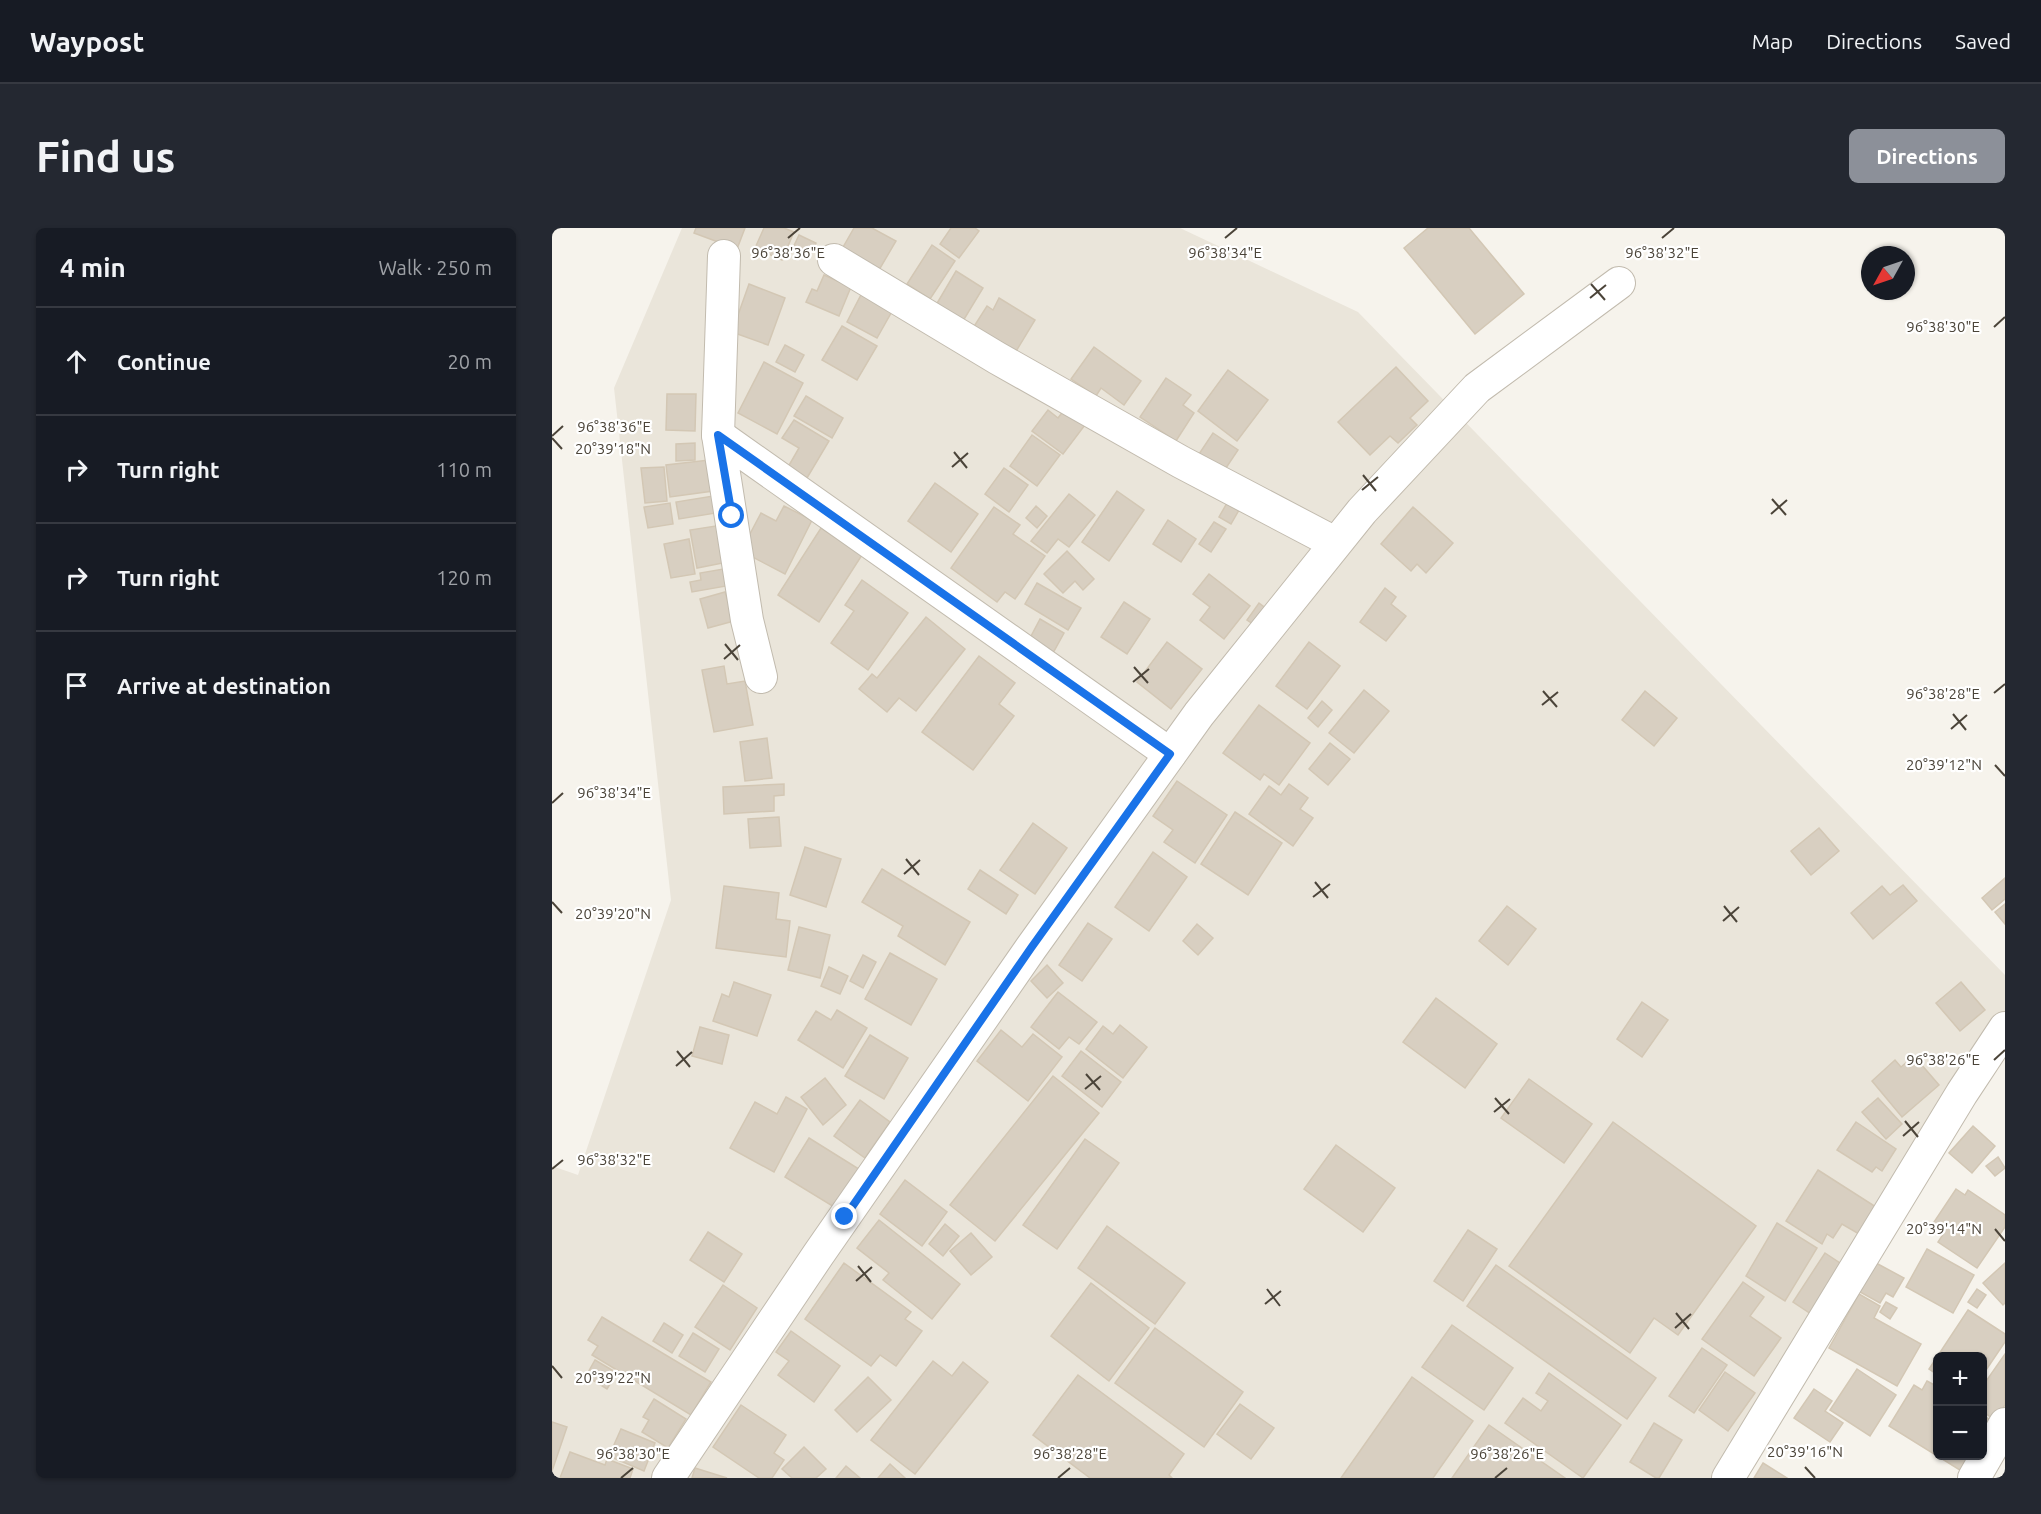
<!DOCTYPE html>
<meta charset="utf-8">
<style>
body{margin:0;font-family:Ubuntu,sans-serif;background:#242831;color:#f1f3f6}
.controls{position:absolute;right:18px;bottom:18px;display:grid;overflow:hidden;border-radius:9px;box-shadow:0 2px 4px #0004}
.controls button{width:54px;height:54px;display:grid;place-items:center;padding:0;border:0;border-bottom:2px solid #363941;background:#171b24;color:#f1f3f6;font:30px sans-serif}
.compass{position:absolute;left:1309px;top:18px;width:54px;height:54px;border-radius:50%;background:#171b24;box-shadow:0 2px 4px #0004;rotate:230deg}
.stop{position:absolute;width:18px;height:18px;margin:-14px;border:4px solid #1a73e8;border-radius:50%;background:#fff}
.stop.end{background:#1a73e8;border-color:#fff;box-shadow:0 2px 6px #0008}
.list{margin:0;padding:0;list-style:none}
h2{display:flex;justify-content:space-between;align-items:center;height:78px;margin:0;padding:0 24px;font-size:26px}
h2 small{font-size:20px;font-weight:400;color:#9ea1a6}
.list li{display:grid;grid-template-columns:39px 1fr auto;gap:18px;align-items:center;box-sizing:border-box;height:108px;padding:0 24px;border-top:2px solid #363941}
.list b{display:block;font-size:22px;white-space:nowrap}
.list em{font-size:20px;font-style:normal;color:#9ea1a6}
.icon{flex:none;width:33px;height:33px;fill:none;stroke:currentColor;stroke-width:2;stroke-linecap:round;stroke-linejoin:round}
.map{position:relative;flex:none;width:1453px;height:1250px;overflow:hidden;border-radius:9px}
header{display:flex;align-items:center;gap:36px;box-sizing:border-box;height:84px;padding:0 30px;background:#171b24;border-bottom:2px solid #363941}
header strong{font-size:28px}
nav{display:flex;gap:33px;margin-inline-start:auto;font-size:21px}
.intro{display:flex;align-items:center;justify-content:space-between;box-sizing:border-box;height:144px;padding:0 36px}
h1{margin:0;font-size:42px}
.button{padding:15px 27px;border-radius:9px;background:#8c9099;color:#fff;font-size:21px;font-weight:700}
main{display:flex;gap:36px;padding:0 36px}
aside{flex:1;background:#171b24;border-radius:9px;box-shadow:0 2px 4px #0004}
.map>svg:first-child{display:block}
.residential{fill:#eae5da}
.building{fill:#d8cfc1;stroke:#d3c7b4;stroke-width:1.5}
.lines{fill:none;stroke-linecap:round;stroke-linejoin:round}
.minor-casing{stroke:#c2bbae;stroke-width:34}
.minor{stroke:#fff;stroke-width:32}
.route{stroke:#1a73e8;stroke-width:8}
.ticks{fill:none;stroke:#4b4439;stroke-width:2}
.ticks-label{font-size:15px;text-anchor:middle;fill:#4b4439;stroke:#fff;stroke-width:4.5;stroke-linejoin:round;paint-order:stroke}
</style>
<header>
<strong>Waypost</strong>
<nav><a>Map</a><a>Directions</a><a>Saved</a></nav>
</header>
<div class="intro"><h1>Find us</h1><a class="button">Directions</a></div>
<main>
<aside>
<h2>4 min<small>Walk · 250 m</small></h2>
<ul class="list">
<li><svg class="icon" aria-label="ahead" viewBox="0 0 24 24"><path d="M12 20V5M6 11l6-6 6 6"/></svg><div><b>Continue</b></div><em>20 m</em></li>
<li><svg class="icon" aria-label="right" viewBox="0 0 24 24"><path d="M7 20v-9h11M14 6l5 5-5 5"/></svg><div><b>Turn right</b></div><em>110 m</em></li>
<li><svg class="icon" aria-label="right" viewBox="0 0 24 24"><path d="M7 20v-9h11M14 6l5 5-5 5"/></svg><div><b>Turn right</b></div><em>120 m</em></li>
<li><svg class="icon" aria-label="arrive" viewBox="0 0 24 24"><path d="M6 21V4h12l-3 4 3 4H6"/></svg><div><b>Arrive at destination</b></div></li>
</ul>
</aside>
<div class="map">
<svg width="1453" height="1250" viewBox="0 0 1453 1250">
<rect width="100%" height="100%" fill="#f6f3ec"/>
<path class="residential" d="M130,0H628L806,84L1453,747V817L1170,1250H0V938L26,947L119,672L62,160Z"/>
<g class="building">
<path d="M144,0H193L185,21L142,5Z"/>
<path d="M212,0H232L242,4L230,32L203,20Z"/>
<path d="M302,0H320L344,13L327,42L290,21Z"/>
<path d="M399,0H423L427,3L407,30L388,16Z"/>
<path d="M876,0H917L972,66L923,106L852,20Z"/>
<path d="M247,7L264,15L257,30L240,22Z"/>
<path d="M380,17L403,33L378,71L355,56Z"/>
<path d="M404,43L431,60L411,93L384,77Z"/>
<path d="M272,47L299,59L287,88L254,74L260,61L265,63Z"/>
<path d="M197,56L233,70L216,117L180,104Z"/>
<path d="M312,61L343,78L325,110L295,94Z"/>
<path d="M447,70L483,92L463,125L421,100L435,78L441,82Z"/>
<path d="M290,98L325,118L305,152L270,132Z"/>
<path d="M233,117L252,127L243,144L224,134Z"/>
<path d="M542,119L589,153L572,177L549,160L544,168L519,151Z"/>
<path d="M212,134L251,155L225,206L186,185Z"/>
<path d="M844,139L876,173L858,190L865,197L846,215L838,208L818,227L786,194Z"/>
<path d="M676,142L716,172L685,213L646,183Z"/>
<path d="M614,150L639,167L631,177L642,185L624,213L588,189Z"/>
<path d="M115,166H144L143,203L114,202Z"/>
<path d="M254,168L291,190L280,210L242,188Z"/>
<path d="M496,182L506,190L512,182L533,197L511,226L480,203Z"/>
<path d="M242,192L277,213L255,250L236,239L247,220L230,210Z"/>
<path d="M661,205L686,222L670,246L645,229Z"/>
<path d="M480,207L508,227L485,258L458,238Z"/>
<path d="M143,215V232L124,233V216Z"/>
<path d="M157,232L161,263L118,269L114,237Z"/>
<path d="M112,239L115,273L93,275L89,240Z"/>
<path d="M452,240L476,257L457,284L433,266Z"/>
<path d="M383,255L426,286L399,324L356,293Z"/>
<path d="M565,263L592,282L557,333L530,314Z"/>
<path d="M517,266L543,287L517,319L506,311L495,325L479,313Z"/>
<path d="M161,268L164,285L127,291L124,274Z"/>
<path d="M118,275L121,296L96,300L92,279Z"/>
<path d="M675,275L687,282L679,296L667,289Z"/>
<path d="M232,278L260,292L233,346L189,323L209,285L224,293Z"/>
<path d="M484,278L495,288L485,300L474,290Z"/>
<path d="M442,279L468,297L461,306L493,328L463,371L453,364L445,374L399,340Z"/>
<path d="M861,279L901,315L874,345L865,336L859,343L829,316Z"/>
<path d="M616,292L644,311L629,334L601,316Z"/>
<path d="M662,294L674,301L659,324L647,316Z"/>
<path d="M170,297L176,334L145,340L138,302Z"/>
<path d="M269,300L310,327L267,394L226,367Z"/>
<path d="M137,311L143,346L119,350L112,316Z"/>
<path d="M515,323L542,351L531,362L523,353L511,365L492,346Z"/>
<path d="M177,340L180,357L140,364L138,354L149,352L148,345Z"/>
<path d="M657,346L698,378L672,411L648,392L658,379L641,366Z"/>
<path d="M310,352L356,385L316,442L279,415L302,383L293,377Z"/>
<path d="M485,355L529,380L516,402L473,376Z"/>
<path d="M833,360L844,369L839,376L854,388L834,413L808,394Z"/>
<path d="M173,364L182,393L156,400L148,371Z"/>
<path d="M572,374L598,391L575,426L549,409Z"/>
<path d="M707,375L716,382L704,398L695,392Z"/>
<path d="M374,389L413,421L364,483L347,470L335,484L307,461L320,446L325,450Z"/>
<path d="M488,391L512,405L501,425L477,412Z"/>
<path d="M615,414L650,441L619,481L585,454Z"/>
<path d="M757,414L788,438L755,481L724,458Z"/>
<path d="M427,428L463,455L447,476L462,488L421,542L370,504Z"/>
<path d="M172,438L175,456L193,453L201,497L162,504L150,442Z"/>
<path d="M812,462L837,483L802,525L777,505Z"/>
<path d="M1093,463L1125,490L1102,518L1070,492Z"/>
<path d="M770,473L780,482L766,499L756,490Z"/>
<path d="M707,477L758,515L727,557L712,546L708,552L671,525Z"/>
<path d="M215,510L220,550L193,553L188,514Z"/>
<path d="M778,515L798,531L776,557L757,541Z"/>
<path d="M625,553L675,587L643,635L612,614L621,602L601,588Z"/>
<path d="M232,556V567L222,568V583L172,586L171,559Z"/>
<path d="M737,556L756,570L748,581L761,590L741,618L697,586L717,558L729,567Z"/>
<path d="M683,584L730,615L696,667L649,636Z"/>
<path d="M227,589L229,618L198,620L196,591Z"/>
<path d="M481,595L515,620L483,666L448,642Z"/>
<path d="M1267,600L1287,623L1259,647L1239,623Z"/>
<path d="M253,619L289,631L274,679L238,667Z"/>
<path d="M601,624L635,649L597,703L563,679Z"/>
<path d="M330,641L418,694L393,737L346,708L351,698L310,674Z"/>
<path d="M428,642L466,667L454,686L416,661Z"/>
<path d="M1453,650V671L1440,682L1430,670Z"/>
<path d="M1351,657L1365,673L1321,711L1299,685L1330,658L1338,667Z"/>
<path d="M172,658L227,665L224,691L238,693L234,729L164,720Z"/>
<path d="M1453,676V696L1443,684Z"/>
<path d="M955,678L984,701L956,737L927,713Z"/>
<path d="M536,695L560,711L530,753L507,737Z"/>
<path d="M645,696L661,710L646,727L631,713Z"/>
<path d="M247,699L278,707L268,750L236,742Z"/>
<path d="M338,725L385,751L359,797L313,771Z"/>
<path d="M311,727L324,734L311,760L298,753Z"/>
<path d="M495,737L511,755L495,770L479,753Z"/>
<path d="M277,739L296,748L288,766L269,758Z"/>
<path d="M182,754L219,767L205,808L161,793L170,766L177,769Z"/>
<path d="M1409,754L1433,782L1408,803L1384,775Z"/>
<path d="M506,764L545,794L527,816L517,809L507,821L479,799Z"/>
<path d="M884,770L945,816L913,860L851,814Z"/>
<path d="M1090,774L1116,792L1090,829L1065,811Z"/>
<path d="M285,782L315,800L291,840L246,812L264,783L279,792Z"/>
<path d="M568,797L595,819L571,850L534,821L551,798L561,806Z"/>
<path d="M148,799L177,807L170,836L140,828Z"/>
<path d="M449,802L470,819L481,806L510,829L476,873L425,833Z"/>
<path d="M318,807L356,830L332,871L293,848Z"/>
<path d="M529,823L569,854L550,879L510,848Z"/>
<path d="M1362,828L1387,857L1350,889L1320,853L1343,832L1349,839Z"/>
<path d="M501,848L547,885L443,1013L398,977Z"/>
<path d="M273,850L294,877L271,897L249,869Z"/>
<path d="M977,851L1040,896L1012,935L949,890Z"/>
<path d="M234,869L255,881L222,944L178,920L203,874L225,886Z"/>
<path d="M1326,870L1350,896L1334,911L1310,884Z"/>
<path d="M308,872L338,894L313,930L282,908Z"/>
<path d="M1061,894L1204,998L1126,1107L1102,1090L1078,1125L957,1038Z"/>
<path d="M1304,894L1344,921L1330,943L1324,939L1320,944L1285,922Z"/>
<path d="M1421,898L1443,918L1420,945L1397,925Z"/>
<path d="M257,910L310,943L287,982L233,949Z"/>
<path d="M533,911L567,935L505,1021L471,997Z"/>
<path d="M784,917L843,960L811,1004L752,961Z"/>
<path d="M1446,929L1453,940L1443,948L1434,938Z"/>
<path d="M1266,942L1324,979L1307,1006L1290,996L1281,1010L1275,1006L1270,1016L1234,993Z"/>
<path d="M353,952L395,984L370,1018L328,986Z"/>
<path d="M1404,961L1413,967L1416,962L1453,987V999L1425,1040L1386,1014L1392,1005L1380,997Z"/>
<path d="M327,992L408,1056L380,1091L331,1052L337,1045L305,1020Z"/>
<path d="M1225,995L1265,1020L1233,1073L1194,1048Z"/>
<path d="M393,996L407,1008L391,1028L377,1016Z"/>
<path d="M555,998L633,1055L603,1096L526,1040Z"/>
<path d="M916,1002L945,1021L911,1073L882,1053Z"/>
<path d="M156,1004L190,1026L172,1054L138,1032Z"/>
<path d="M419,1005L440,1029L419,1047L398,1023Z"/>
<path d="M1375,1021L1422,1047L1401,1085L1354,1059Z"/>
<path d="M1273,1025L1291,1037L1259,1086L1241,1074Z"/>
<path d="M292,1035L359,1084L353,1091L370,1103L344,1138L328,1127L319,1138L253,1091Z"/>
<path d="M1324,1035L1352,1050L1341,1069L1334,1065L1328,1075L1308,1064Z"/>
<path d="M1453,1035V1075L1451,1077L1431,1055Z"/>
<path d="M944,1037L1104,1150L1075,1191L915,1078Z"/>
<path d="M1191,1054L1212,1069L1198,1088L1229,1110L1202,1148L1150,1111Z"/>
<path d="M539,1055L597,1100L557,1153L499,1108Z"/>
<path d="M171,1057L205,1080L178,1122L143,1099Z"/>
<path d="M1425,1061L1434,1067L1425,1080L1416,1074Z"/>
<path d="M1307,1066L1328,1078L1322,1090L1369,1116L1345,1158L1277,1120Z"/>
<path d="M1334,1074L1345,1080L1338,1091L1328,1084Z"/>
<path d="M1416,1082L1453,1106V1114L1430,1148V1128H1386V1147L1377,1141Z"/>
<path d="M50,1089L159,1154L139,1187L40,1127L46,1118L36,1112Z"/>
<path d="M112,1095L131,1107L120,1125L101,1113Z"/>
<path d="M900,1097L961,1140L932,1182L870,1139Z"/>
<path d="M603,1100L691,1164L652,1219L563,1155Z"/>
<path d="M239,1103L288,1138L262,1174L226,1147L237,1133L224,1124Z"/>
<path d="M141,1105L167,1121L153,1144L127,1128Z"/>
<path d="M1150,1120L1175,1137L1142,1185L1117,1168Z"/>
<path d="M1453,1126V1177L1443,1192L1430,1183V1159Z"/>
<path d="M43,1132L65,1145L55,1161L34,1148Z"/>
<path d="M381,1133L400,1148L411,1134L436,1154L363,1246L319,1212Z"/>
<path d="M1305,1141L1344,1167L1318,1208L1278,1182Z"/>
<path d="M1173,1144L1203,1165L1176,1203L1147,1182Z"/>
<path d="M997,1145L1069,1197L1031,1250L953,1195L971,1170L989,1183L996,1173L984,1165Z"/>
<path d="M526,1147L632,1226L617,1247L620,1250H538L481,1207Z"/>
<path d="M316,1149L339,1172L305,1204L283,1182Z"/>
<path d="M860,1149L921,1193L881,1250H789Z"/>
<path d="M1375,1153L1386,1159V1228H1421L1411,1244L1337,1198L1362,1157L1370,1162Z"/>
<path d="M1262,1161L1280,1173L1273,1183L1291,1195L1278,1214L1242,1190Z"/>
<path d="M102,1171L134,1191L116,1220L90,1204L97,1192L91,1189Z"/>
<path d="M688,1176L722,1200L699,1231L665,1206Z"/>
<path d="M189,1177L234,1207L222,1225L232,1232L220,1250H207L161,1219Z"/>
<path d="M1430,1187L1442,1194L1430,1212Z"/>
<path d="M0,1194L15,1199L0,1243Z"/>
<path d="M1102,1195L1130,1212L1107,1250H1104L1078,1234Z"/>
<path d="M937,1197L1013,1250H900Z"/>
<path d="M69,1201L103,1215L92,1243L57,1228Z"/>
<path d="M252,1219L274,1241L264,1250H240L230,1241Z"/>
<path d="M18,1224L53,1237L55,1231L81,1241L78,1250H8Z"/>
<path d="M1211,1235L1235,1250H1202Z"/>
<path d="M338,1236L353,1250H326Z"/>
<path d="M294,1238L308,1250H284Z"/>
<path d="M143,1240L175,1250H140Z"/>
</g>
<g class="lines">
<defs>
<g id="minor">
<path d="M282,32L445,130L629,234L783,315"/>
<path d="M166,207L172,28"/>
<path d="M209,449L195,392L166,207L618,526"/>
<path d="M116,1250L266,1027L479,720L647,486L810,283L925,160L1067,55"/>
<path d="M1176,1250L1410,865L1453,800"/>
<path d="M1422,1250L1453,1196"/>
</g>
</defs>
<use href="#minor" class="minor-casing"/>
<use href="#minor" class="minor"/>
</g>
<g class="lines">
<path class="route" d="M180,288L166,207L618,526L479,720L293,989"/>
</g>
<path class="ticks" d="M236,10L248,0M673,10L685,0M1110,10L1122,0M1039,56L1053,72M1038,70L1054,57M1442,99L1453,89M0,208L11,198M0,210L10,221M402,224L415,240M400,239L416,225M811,247L824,263M810,262L826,249M1220,271L1234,287M1219,286L1235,272M173,416L186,432M172,431L188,417M582,439L596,455M581,454L597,441M991,463L1005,479M1442,465L1453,456M990,477L1006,464M1401,486L1414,502M1399,501L1415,487M1443,537L1453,548M0,575L11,565M354,631L367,647M352,646L368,632M763,654L776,670M761,669L778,656M0,674L10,685M1172,678L1185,694M1171,693L1187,679M125,823L138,839M1442,832L1453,822M124,838L140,824M534,846L548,862M533,861L549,848M943,870L957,886M942,884L958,871M1353,893L1366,909M1351,908L1367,894M0,941L11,932M1443,1001L1453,1013M306,1038L319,1054M304,1053L320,1039M715,1061L728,1078M713,1076L729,1063M1124,1085L1137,1101M1123,1100L1139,1086M0,1138L10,1150M1253,1239L1263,1250M69,1250L81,1240M506,1250L518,1240M943,1250L955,1240"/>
<g class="ticks-label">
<text x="236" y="30">96°38'36"E</text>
<text x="673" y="30">96°38'34"E</text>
<text x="1110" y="30">96°38'32"E</text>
<text x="1391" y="104">96°38'30"E</text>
<text x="62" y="204">96°38'36"E</text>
<text x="61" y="226">20°39'18"N</text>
<text x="1391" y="471">96°38'28"E</text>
<text x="1392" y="542">20°39'12"N</text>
<text x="62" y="570">96°38'34"E</text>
<text x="61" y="691">20°39'20"N</text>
<text x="1391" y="837">96°38'26"E</text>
<text x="62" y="937">96°38'32"E</text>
<text x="1392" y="1006">20°39'14"N</text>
<text x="61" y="1155">20°39'22"N</text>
<text x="1253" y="1229">20°39'16"N</text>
<text x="81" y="1231">96°38'30"E</text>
<text x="518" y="1231">96°38'28"E</text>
<text x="955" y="1231">96°38'26"E</text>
</g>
</svg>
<div class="controls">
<button>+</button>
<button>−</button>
</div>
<svg class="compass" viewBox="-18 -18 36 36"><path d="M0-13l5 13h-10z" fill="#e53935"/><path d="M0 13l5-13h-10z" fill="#9ea1a6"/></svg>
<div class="stop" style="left:180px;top:288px"></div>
<div class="stop end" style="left:293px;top:989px"></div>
</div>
</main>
